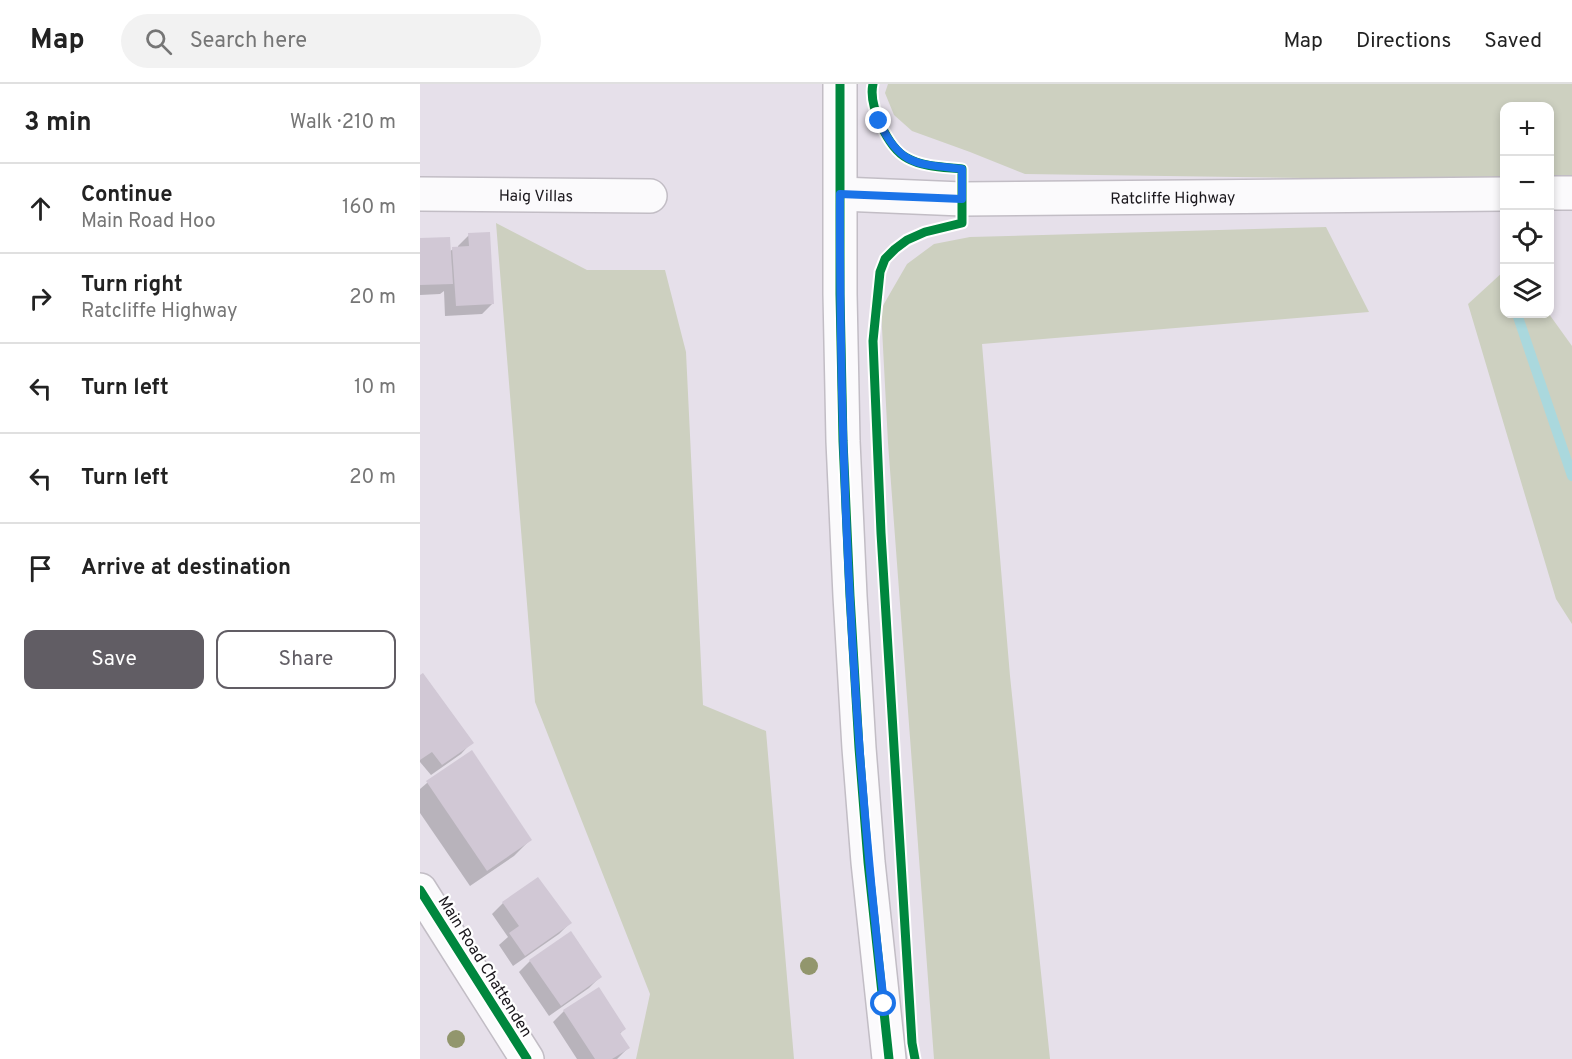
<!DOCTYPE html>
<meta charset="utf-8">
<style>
body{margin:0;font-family:Overpass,sans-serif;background:#f2f2f2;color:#222}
.controls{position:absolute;right:18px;top:18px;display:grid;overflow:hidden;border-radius:12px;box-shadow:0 3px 9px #0003}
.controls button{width:54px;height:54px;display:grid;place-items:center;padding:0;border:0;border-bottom:2px solid #e0e0e0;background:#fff;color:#222;font:30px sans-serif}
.stop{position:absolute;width:18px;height:18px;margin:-14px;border:4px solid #1a73e8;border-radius:50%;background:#fff}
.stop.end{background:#1a73e8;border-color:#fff;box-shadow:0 2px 6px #0008}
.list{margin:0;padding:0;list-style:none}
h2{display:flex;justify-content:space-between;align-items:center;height:78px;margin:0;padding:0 24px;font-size:26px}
h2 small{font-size:20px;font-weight:400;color:#767676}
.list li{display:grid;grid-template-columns:39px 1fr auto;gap:18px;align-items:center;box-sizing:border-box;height:90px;padding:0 24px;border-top:2px solid #e0e0e0}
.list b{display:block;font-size:22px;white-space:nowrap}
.list p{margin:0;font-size:20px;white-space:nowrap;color:#767676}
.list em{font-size:20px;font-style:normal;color:#767676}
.actions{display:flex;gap:12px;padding:18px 24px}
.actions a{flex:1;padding:14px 0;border:2px solid #615d64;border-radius:12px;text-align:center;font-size:21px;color:#615d64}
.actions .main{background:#615d64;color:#fff}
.icon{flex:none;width:33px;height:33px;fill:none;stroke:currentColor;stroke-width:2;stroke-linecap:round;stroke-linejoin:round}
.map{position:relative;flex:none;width:1152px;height:975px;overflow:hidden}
header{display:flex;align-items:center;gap:36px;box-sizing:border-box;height:84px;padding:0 30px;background:#fff;border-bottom:2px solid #e0e0e0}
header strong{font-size:28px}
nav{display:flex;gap:33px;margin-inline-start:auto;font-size:21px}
.search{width:420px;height:54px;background:#f2f2f2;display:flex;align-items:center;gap:15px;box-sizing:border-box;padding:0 21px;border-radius:33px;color:#767676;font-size:22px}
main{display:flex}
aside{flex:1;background:#fff}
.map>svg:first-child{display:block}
.green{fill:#cdd0c0}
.shadow{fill:#0003}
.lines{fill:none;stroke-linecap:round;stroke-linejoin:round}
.stream{stroke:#aad8dd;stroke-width:10}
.building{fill:#d1c8d5}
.minor-casing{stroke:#c2bdc5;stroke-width:36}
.minor{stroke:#fbfafc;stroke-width:33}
.cycleway-casing{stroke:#fff;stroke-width:13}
.cycleway{stroke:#00873e;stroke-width:9}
.tree{fill:#92966d}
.route{stroke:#1a73e8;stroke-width:8}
.labels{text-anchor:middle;stroke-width:4.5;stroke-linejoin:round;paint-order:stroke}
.street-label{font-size:16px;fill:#1a171c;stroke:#fff}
</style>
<header>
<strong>Map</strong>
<div class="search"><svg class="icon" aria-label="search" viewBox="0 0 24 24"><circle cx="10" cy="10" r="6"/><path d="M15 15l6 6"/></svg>Search here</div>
<nav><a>Map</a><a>Directions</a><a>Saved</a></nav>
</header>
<main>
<aside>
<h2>3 min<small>Walk · 210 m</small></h2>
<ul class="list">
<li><svg class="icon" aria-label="ahead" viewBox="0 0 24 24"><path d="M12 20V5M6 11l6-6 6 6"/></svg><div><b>Continue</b><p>Main Road Hoo</p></div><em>160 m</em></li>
<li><svg class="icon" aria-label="right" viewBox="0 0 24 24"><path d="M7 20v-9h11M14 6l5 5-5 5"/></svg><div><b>Turn right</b><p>Ratcliffe Highway</p></div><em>20 m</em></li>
<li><svg class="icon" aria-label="left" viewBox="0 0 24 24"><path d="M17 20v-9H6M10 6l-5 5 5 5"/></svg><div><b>Turn left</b></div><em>10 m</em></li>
<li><svg class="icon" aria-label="left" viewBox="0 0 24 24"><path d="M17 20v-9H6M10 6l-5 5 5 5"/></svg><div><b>Turn left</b></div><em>20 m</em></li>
<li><svg class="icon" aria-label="arrive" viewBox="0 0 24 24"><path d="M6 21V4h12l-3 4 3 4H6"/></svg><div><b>Arrive at destination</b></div></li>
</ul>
<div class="actions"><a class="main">Save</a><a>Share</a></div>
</aside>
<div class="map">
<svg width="1152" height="975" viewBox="0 0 1152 975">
<rect width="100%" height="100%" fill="#e6e0ea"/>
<g class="green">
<path d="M468,0H1152V99L1130,98V22H1084V97L605,90L550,68L492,47L474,31L465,9Z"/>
<path d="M76,139L167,186H245L266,268L283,621L346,647L374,975H216L230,910L115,618Z"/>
<path d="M906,143L949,228L562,260L590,592L630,975H514L468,359L461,225L487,180L514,160L550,153Z"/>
<path d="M1084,187V230H1129L1152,262V540L1136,515L1048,220Z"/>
</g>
<g class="shadow">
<path d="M49,151L73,219L62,230L25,232L24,207L20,210L0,211V155L29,168L33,165H38V162Z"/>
<path d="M0,593L52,658L41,670L11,691L0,678Z"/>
<path d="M51,668L110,756L94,772L50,802L0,729V705L7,699Z"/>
<path d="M83,819L150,839L139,850L93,882L79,861L88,853L72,830Z"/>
<path d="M110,877L180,893L169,904L129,932L99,888Z"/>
<path d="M144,927L204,945L199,951L208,964L197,975H157L133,938Z"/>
</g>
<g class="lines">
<path class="stream" d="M1097,230L1152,392"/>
</g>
<g class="building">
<path d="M70,148L74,220L36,222L32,163L49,162L48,149Z"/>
<path d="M30,153L33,200L0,201V154Z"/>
<path d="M3,589L54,659L22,681L12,668L0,676V591Z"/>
<path d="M52,666L112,756L67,787L6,697Z"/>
<path d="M118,793L152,839L105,872L89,849L99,842L82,818Z"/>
<path d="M151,847L182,893L141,922L109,876Z"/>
<path d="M179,903L206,945L200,949L210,964L192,975H175L143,926Z"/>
</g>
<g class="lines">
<defs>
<g id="minor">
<path d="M420,0V210L423,357L430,512L439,664L448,778L469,975"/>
<path d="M1130,109H1152"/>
<path id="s1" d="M0,110L230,112"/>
<path id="s2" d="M421,110L542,115L1084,110"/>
<path d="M0,806L107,975"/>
</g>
</defs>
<use href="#minor" class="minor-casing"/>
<use href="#minor" class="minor"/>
<defs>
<g id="cycleway">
<path d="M420,0V210L423,357L430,512L439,664L448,778L469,975"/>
<path d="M453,0C448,21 468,64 487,74C503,83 524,83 542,85V139L505,148L487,156L475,165L465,175L460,188L453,257L461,449L492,959L495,975"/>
<path d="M0,806L107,975"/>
</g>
</defs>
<use href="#cycleway" class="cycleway-casing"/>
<use href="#cycleway" class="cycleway"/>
</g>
<g class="tree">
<circle cx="389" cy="882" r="9"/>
<circle cx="36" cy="955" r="9"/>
</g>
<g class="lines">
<path class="route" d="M459,37C479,82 498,80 542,85V115L420,110C419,381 433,652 464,920"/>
</g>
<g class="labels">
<g class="street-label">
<text dy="6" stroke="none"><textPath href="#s1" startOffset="116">Haig Villas</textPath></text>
<text dy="6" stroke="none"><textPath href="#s2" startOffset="332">Ratcliffe Highway</textPath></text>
<text transform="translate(66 882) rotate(58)" y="6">Main Road Chattenden</text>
</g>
</g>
</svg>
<div class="controls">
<button>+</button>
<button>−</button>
<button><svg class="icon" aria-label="locate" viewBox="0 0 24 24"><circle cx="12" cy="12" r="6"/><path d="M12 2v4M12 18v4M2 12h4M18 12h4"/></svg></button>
<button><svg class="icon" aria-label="layers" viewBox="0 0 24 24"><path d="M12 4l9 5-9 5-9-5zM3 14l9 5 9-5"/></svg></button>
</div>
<div class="stop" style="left:464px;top:920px"></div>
<div class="stop end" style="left:459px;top:37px"></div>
</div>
</main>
